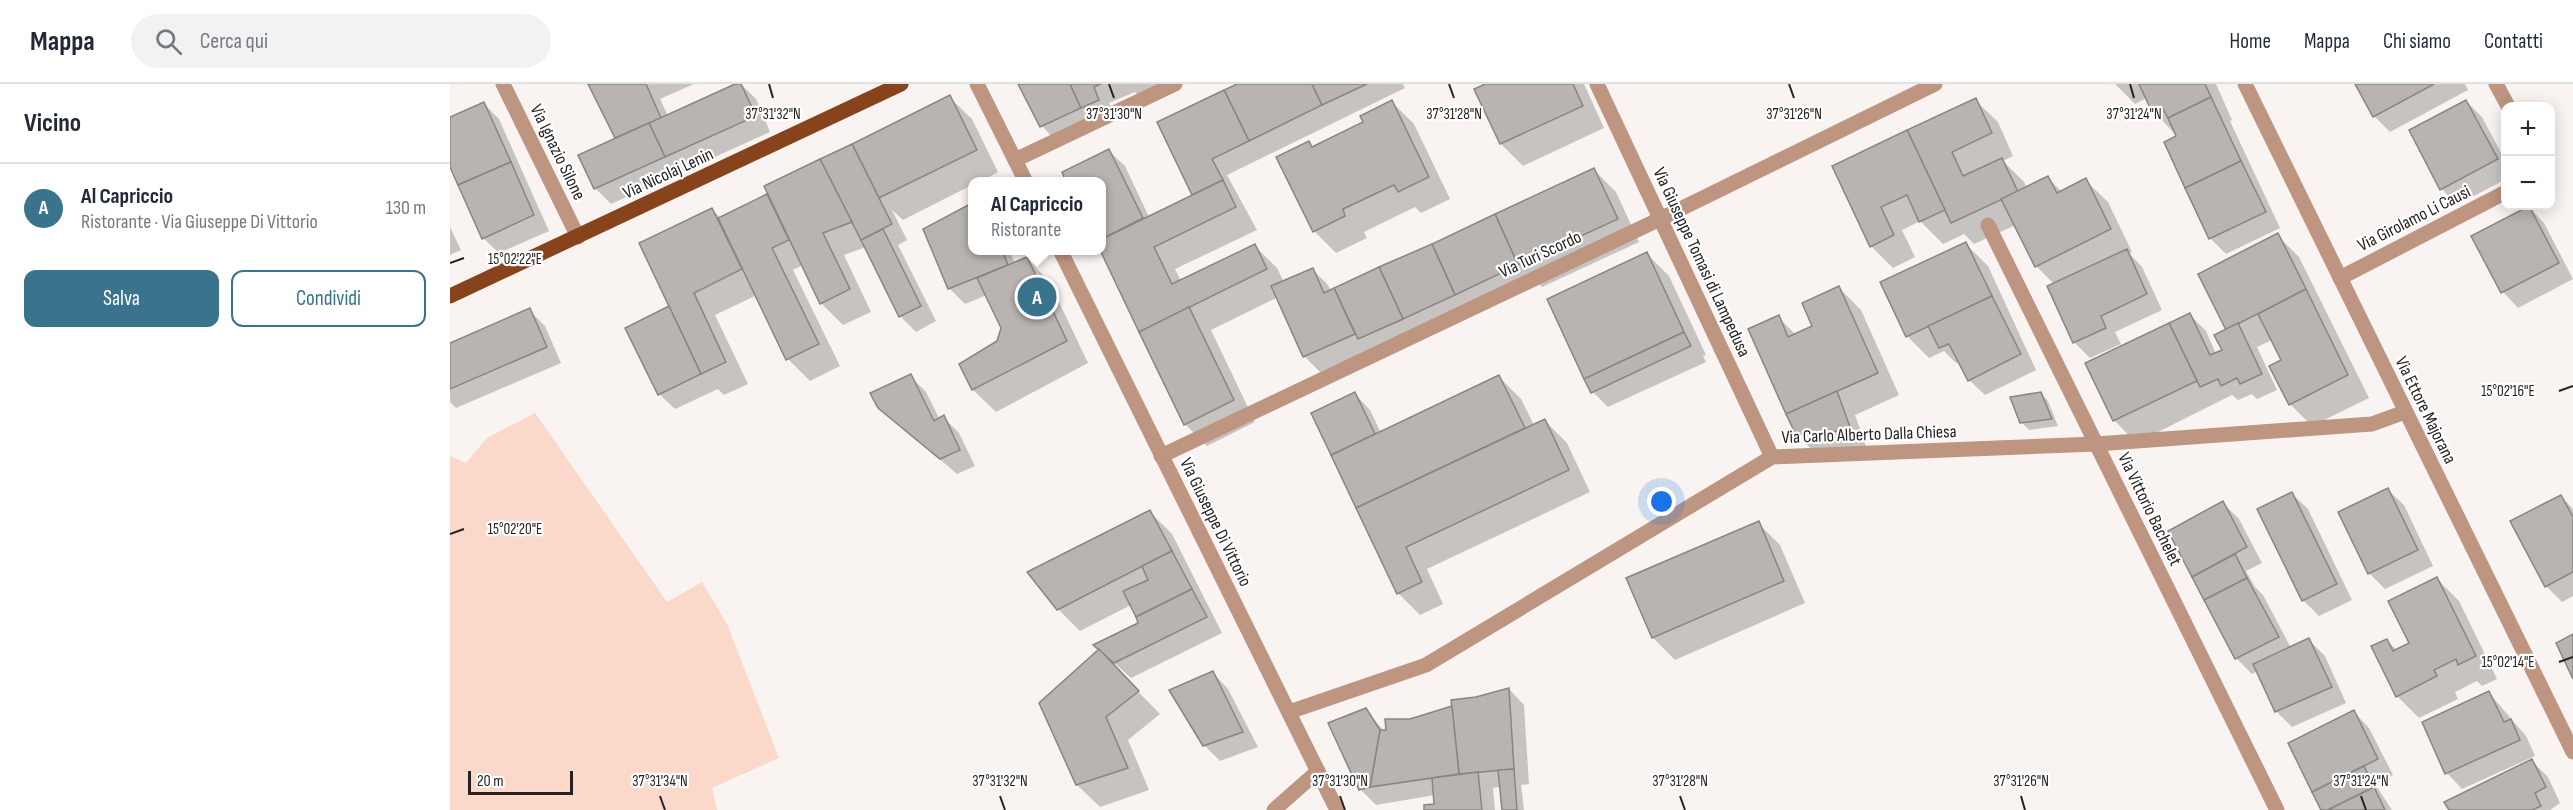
<!DOCTYPE html>
<html lang="it">
<meta charset="utf-8">
<style>
body{margin:0;font-family:"Sofia Sans Condensed",sans-serif;background:#f2f2f3;color:#1f2937}
.controls{position:absolute;right:18px;top:18px;display:grid;overflow:hidden;border-radius:12px;box-shadow:0 3px 15px #0003}
.controls button{width:54px;height:54px;display:grid;place-items:center;padding:0;border:0;border-bottom:2px solid #e0e1e3;background:#fff;color:#1f2937;font:30px sans-serif}
.scale{position:absolute;left:18px;bottom:15px;width:105px;box-sizing:border-box;padding-left:6px;border:3px solid #252322;border-top:0;font-size:16px;line-height:21px;white-space:nowrap;color:#252322;-webkit-text-stroke:4px #fff;paint-order:stroke}
.you{position:absolute;left:1212px;top:418px;width:21px;height:21px;margin:-15px;border:4px solid #fff;border-radius:50%;background:#1a73e8;box-shadow:0 0 0 9px #1a73e833}
.badge{display:grid;place-items:center;width:39px;height:39px;border-radius:50%;background:#39748c;color:#fff;font-size:20px;font-weight:700}
.pin{position:absolute;translate:-50% -50%;border:3px solid #fff;box-shadow:0 2px 6px #0006}
.popup{position:absolute;left:518px;top:93px;width:138px;height:78px;box-sizing:border-box;display:grid;place-content:center;border-radius:12px;background:#fff;filter:drop-shadow(0 2px 4px #0005);font-size:20px;white-space:nowrap;color:#747a83}
.popup b{font-size:22px;color:#1f2937}
.popup::after{content:'';position:absolute;left:50%;top:100%;margin-left:-12px;border:12px solid transparent;border-top-color:#fff}
.list{margin:0;padding:0;list-style:none}
h2{display:flex;justify-content:space-between;align-items:center;height:78px;margin:0;padding:0 24px;font-size:26px}
h2 small{font-size:20px;font-weight:400;color:#747a83}
.list li{display:grid;grid-template-columns:39px 1fr auto;gap:18px;align-items:center;box-sizing:border-box;height:90px;padding:0 24px;border-top:2px solid #e0e1e3}
.list b{display:block;font-size:22px;white-space:nowrap}
.list p{margin:0;font-size:20px;white-space:nowrap;color:#747a83}
.list em{font-size:20px;font-style:normal;color:#747a83}
.actions{display:flex;gap:12px;padding:18px 24px}
.actions a{flex:1;padding:14px 0;border:2px solid #39748c;border-radius:12px;text-align:center;font-size:21px;color:#39748c}
.actions .main{background:#39748c;color:#fff}
.icon{flex:none;width:33px;height:33px;fill:none;stroke:currentColor;stroke-width:2;stroke-linecap:round;stroke-linejoin:round}
.map{position:relative;flex:none;width:2123px;height:726px;overflow:hidden}
header{display:flex;align-items:center;gap:36px;box-sizing:border-box;height:84px;padding:0 30px;background:#fff;border-bottom:2px solid #e0e1e3}
header strong{font-size:28px}
nav{display:flex;gap:33px;margin-inline-start:auto;font-size:21px}
.search{width:420px;height:54px;background:#f2f2f3;display:flex;align-items:center;gap:15px;box-sizing:border-box;padding:0 21px;border-radius:33px;color:#747a83;font-size:22px}
main{display:flex}
aside{flex:1;background:#fff}
.map>svg:first-child{display:block}
.green{fill:#fad9ca}
.shadow{fill:#0003}
.building{fill:#b9b4b2;stroke:#898582;stroke-width:1.5}
.lines{fill:none;stroke-linecap:round;stroke-linejoin:round}
.minor{stroke:#bd9581;stroke-width:15}
.major{stroke:#87431c;stroke-width:15}
.ticks{fill:none;stroke:#252322;stroke-width:2}
.labels{text-anchor:middle;stroke-width:4.5;stroke-linejoin:round;paint-order:stroke}
.street-label{font-size:18px;fill:#252322;stroke:#fff}
.ticks-label{font-size:15px;text-anchor:middle;fill:#252322;stroke:#fff;stroke-width:4.5;stroke-linejoin:round;paint-order:stroke}
</style>
<header>
<strong>Mappa</strong>
<div class="search"><svg class="icon" aria-label="search" viewBox="0 0 24 24"><circle cx="10" cy="10" r="6"/><path d="M15 15l6 6"/></svg>Cerca qui</div>
<nav><a>Home</a><a>Mappa</a><a>Chi siamo</a><a>Contatti</a></nav>
</header>
<main>
<aside>
<h2>Vicino<small></small></h2>
<ul class="list">
<li><span class="badge">A</span><div><b>Al Capriccio</b><p>Ristorante · Via Giuseppe Di Vittorio</p></div><em>130 m</em></li>
</ul>
<div class="actions"><a class="main">Salva</a><a>Condividi</a></div>
</aside>
<div class="map">
<svg width="2123" height="726" viewBox="0 0 2123 726">
<rect width="100%" height="100%" fill="#f9f4f1"/>
<path class="green" d="M85,329L217,518L252,498L277,540L329,674L262,704L267,726H0V372L16,379L37,354Z"/>
<g class="shadow">
<path d="M140,0H244L210,15L218,32L291,0L306,15L320,48L161,120L145,104L167,55Z"/>
<path d="M570,0H717L695,18L685,8L659,19L664,32L607,58L592,42Z"/>
<path d="M790,0H953L955,4L777,91L807,146L725,185L731,197L805,162L827,184L834,198L862,185L878,201L881,207L1144,86L1166,108L1189,158L1092,203L1085,196L870,288L854,272L828,213L761,246L805,338L757,362L735,340L651,166L652,98L659,67L675,82L699,133L745,111Z"/>
<path d="M1038,0H1134L1154,44L1073,82L1051,60L1026,6Z"/>
<path d="M1665,0H1766L1782,36L1780,37L1830,144L1776,170L1760,154L1728,53L1703,27L1697,14L1685,20Z"/>
<path d="M1907,0H2015L2018,6L1940,48L1924,32Z"/>
<path d="M499,13L522,35L548,88L530,98H522V101L453,136L442,126L457,156L448,161L486,237L466,248L450,232L416,163L394,171L421,228L393,241L371,219L353,181L343,186L390,282L360,297L338,275L307,211L265,231L298,300L274,311L268,305L225,325L209,310L221,223L262,126L271,134Z"/>
<path d="M1525,16L1548,38L1563,72L1553,77L1574,98L1577,105L1598,94L1612,108L1635,96L1658,118L1682,168L1679,169L1692,183L1712,226L1665,248L1671,260L1640,274L1625,259L1599,203L1604,200L1586,182L1566,141L1524,160L1514,150L1493,160L1470,137L1452,146L1465,173L1443,184L1421,162L1384,82Z"/>
<path d="M2016,17L2032,33L2056,78V95L2007,121L1992,105Z"/>
<path d="M942,18L964,40L1000,115L971,129L965,123L914,148L917,154L886,169L864,147L859,59L864,64L915,39Z"/>
<path d="M34,20L49,35L99,147L49,169L33,154L0,79V35Z"/>
<path d="M522,120V166H559L565,179L576,174L599,197L638,279L546,328L523,306L511,280L548,258L553,244L537,211L515,220L499,204L475,145Z"/>
<path d="M2079,123L2094,139L2123,195L2068,224L2053,208Z"/>
<path d="M0,143L11,166L0,171Z"/>
<path d="M1827,151L1849,173L1919,314L1862,342L1840,320L1833,277L1822,256L1807,263L1827,306L1807,315L1802,310L1788,316L1782,311L1686,359L1664,336L1637,280L1740,231L1756,247L1766,270L1774,267L1778,246Z"/>
<path d="M1516,160L1538,182L1586,286L1535,311L1519,296L1510,278L1506,279L1494,267L1479,274L1457,252Z"/>
<path d="M1197,170L1219,192L1256,271L1253,272L1256,278L1158,323L1143,308Z"/>
<path d="M1389,204L1411,226L1449,311L1405,331L1416,362L1363,367L1347,351L1328,233L1346,251L1364,243Z"/>
<path d="M79,226L95,242L111,279L6,324L0,318V261Z"/>
<path d="M460,292L476,308L490,336L493,333L509,349L525,382L507,390L429,323Z"/>
<path d="M1049,293L1071,315L1084,341L1094,336L1117,359L1140,408L977,485L993,520L970,531L948,509L863,330L905,310L920,326L931,349Z"/>
<path d="M1590,309L1598,317L1608,342L1579,346L1571,338Z"/>
<path d="M1938,406L1954,421L1983,482L1935,505L1919,489L1890,429Z"/>
<path d="M1842,410L1858,425L1902,516L1869,532L1853,516Z"/>
<path d="M2111,412L2123,425V512L2112,518L2096,502Z"/>
<path d="M1773,419L1789,435L1812,479L1796,487L1805,503L1813,511L1841,564L1859,556L1875,572L1896,619L1842,643L1826,627L1808,587L1802,590L1787,575L1720,448Z"/>
<path d="M700,428L722,450L772,549L681,594L660,575L658,577L710,630L678,656L699,706L650,723L627,701L591,619L690,539L681,521L630,547L608,525Z"/>
<path d="M1308,439L1330,461L1355,519L1225,576L1203,554Z"/>
<path d="M1987,495L2009,517L2047,595L2032,602L2027,597L2005,608L2008,615L1969,634L1947,612L1937,557L1947,566L1961,560Z"/>
<path d="M763,589L778,605L808,663L770,677L754,661Z"/>
<path d="M1059,605L1074,621L1079,700L1071,701L1074,726H1053L1051,703L1043,704L1045,726H976L985,721V711L926,721L910,705L915,626L935,648L960,636Z"/>
<path d="M2039,609L2076,652L2085,672L2012,705L1997,689Z"/>
<path d="M1904,628L1919,644L1943,691L1925,700L1942,726H1873L1840,659Z"/>
<path d="M2082,677L2098,693L2110,719L2100,726H2000Z"/>
</g>
<g class="building">
<path d="M138,0H196L211,34L165,54Z"/>
<path d="M285,0H291L306,32L215,73L199,39Z"/>
<path d="M568,0H620L631,24L590,43Z"/>
<path d="M620,0H651L644,3L649,16L631,24Z"/>
<path d="M787,0H862L872,21L799,57L774,6Z"/>
<path d="M862,0H917L872,21Z"/>
<path d="M1035,0H1123L1133,22L1050,60L1024,5Z"/>
<path d="M1689,0H1755L1761,13L1718,34L1712,23L1702,28Z"/>
<path d="M1905,0H1984L1923,33Z"/>
<path d="M774,6L799,57L762,75L773,96L742,111L707,38Z"/>
<path d="M500,11L527,66L429,114L402,60Z"/>
<path d="M1761,13L1791,77L1735,104L1714,58L1726,52L1718,34Z"/>
<path d="M1526,14L1542,49L1502,68L1513,92L1552,74L1568,108L1501,139L1457,46Z"/>
<path d="M942,16L979,93L948,108L944,101L893,125L895,132L863,148L826,73L859,57L862,63L913,38L910,32Z"/>
<path d="M2016,16L2048,75L1990,106L1959,46Z"/>
<path d="M34,18L61,78L8,101L0,83V33Z"/>
<path d="M199,39L215,73L144,105L128,71Z"/>
<path d="M1457,46L1495,126L1469,138L1457,111L1431,123L1444,151L1420,163L1382,82Z"/>
<path d="M402,60L442,140L411,156L370,75Z"/>
<path d="M659,65L693,134L652,155V98H616L612,88Z"/>
<path d="M370,75L402,138L373,149L400,205L370,220L314,102Z"/>
<path d="M1791,77L1816,128L1759,155L1735,104Z"/>
<path d="M61,78L84,131L32,155L8,101Z"/>
<path d="M1144,84L1168,135L1068,181L1045,130Z"/>
<path d="M1598,92L1607,109L1636,94L1661,145L1585,183L1551,115Z"/>
<path d="M773,96L786,123L704,163L722,200L805,160L817,185L689,248L650,166H652V155Z"/>
<path d="M317,110L339,156L322,164L369,260L336,276L268,134Z"/>
<path d="M522,119V166H552L558,181L498,205L473,145Z"/>
<path d="M2079,122L2109,179L2051,209L2021,152Z"/>
<path d="M262,124L292,185L244,209L276,278L251,290L189,159Z"/>
<path d="M1045,130L1068,181L1005,211L982,160Z"/>
<path d="M433,145L471,222L449,233L411,156Z"/>
<path d="M1828,149L1856,205L1776,246L1748,190Z"/>
<path d="M1516,158L1542,212L1456,253L1430,198Z"/>
<path d="M982,160L1005,211L953,235L929,183Z"/>
<path d="M1677,165L1697,210L1651,232L1656,244L1623,259L1597,202Z"/>
<path d="M1197,168L1234,248L1134,295L1097,215Z"/>
<path d="M577,173L617,257L522,306L509,280L547,257L551,244L527,194Z"/>
<path d="M929,183L953,235L908,255L884,204Z"/>
<path d="M863,184L874,209L884,204L905,250L853,273L821,202Z"/>
<path d="M1389,202L1428,289L1336,330L1298,245L1329,231L1338,253L1362,242L1352,219Z"/>
<path d="M1856,205L1898,291L1839,321L1819,282L1831,276L1808,230Z"/>
<path d="M1542,212L1571,270L1518,297L1499,260L1489,264L1478,242Z"/>
<path d="M219,222L251,290L208,311L175,244Z"/>
<path d="M739,223L784,316L734,341L689,248Z"/>
<path d="M80,224L97,263L0,305V259Z"/>
<path d="M1740,229L1760,271L1772,266L1764,251L1788,239L1812,290L1790,300L1787,294L1771,302L1768,295L1750,303L1719,239Z"/>
<path d="M1719,239L1747,297L1663,337L1635,279Z"/>
<path d="M1234,248L1241,262L1141,309L1134,295Z"/>
<path d="M461,290L484,337L494,331L510,366L490,375L428,324L420,309Z"/>
<path d="M1049,291L1075,344L906,424L881,371Z"/>
<path d="M1387,307L1401,346L1346,351L1336,330Z"/>
<path d="M905,308L925,350L881,371L861,329Z"/>
<path d="M1591,308L1602,335L1570,339L1560,313Z"/>
<path d="M1095,335L1119,386L956,463L972,498L947,510L906,424Z"/>
<path d="M1938,404L1968,466L1918,490L1888,428Z"/>
<path d="M1842,408L1887,500L1852,517L1807,425Z"/>
<path d="M2111,411L2123,433V488L2095,503L2060,437Z"/>
<path d="M1773,417L1797,463L1742,493L1718,447Z"/>
<path d="M700,426L722,467L607,526L577,488Z"/>
<path d="M1309,437L1334,497L1202,554L1176,494Z"/>
<path d="M722,467L742,505L686,533L673,507L698,496L692,482Z"/>
<path d="M1785,470L1797,494L1754,516L1742,493Z"/>
<path d="M1987,493L2026,572L2008,581L2006,575L1984,586L1987,592L1946,613L1921,562L1937,555L1943,567L1959,559L1938,517Z"/>
<path d="M1797,494L1829,553L1785,575L1754,516Z"/>
<path d="M742,505L757,533L664,579L643,561L688,539L686,533Z"/>
<path d="M2123,550V595L2106,559Z"/>
<path d="M1859,554L1882,603L1825,628L1803,580Z"/>
<path d="M649,565L689,607L656,633L678,684L626,701L589,619Z"/>
<path d="M763,587L793,648L753,662L719,606Z"/>
<path d="M1059,604L1064,685L1009,690L1001,616L1026,613Z"/>
<path d="M2039,607L2054,638L2061,635L2070,656L1995,690L1972,638Z"/>
<path d="M1002,622L1009,690L920,703L930,646H936L935,635H960Z"/>
<path d="M916,624L930,646L920,703L909,706L878,639Z"/>
<path d="M1904,626L1928,675L1862,708L1838,659Z"/>
<path d="M2082,675L2096,703L2085,709L2091,722L2082,726H1999L1994,718Z"/>
<path d="M1914,682L1924,703L1878,726H1871L1862,708Z"/>
<path d="M1064,685L1067,726H1052L1048,686Z"/>
<path d="M1028,688L1032,726H974V721L984,720L982,694Z"/>
<path d="M1924,703L1935,726H1878Z"/>
</g>
<g class="lines">
<g class="minor">
<path d="M53,0L128,153"/>
<path d="M527,0L576,98"/>
<path d="M1147,0L1322,373"/>
<path d="M1795,0L2123,668"/>
<path d="M2046,0L2058,22"/>
<path d="M565,76L725,0"/>
<path d="M1538,141L1827,726"/>
<path d="M610,166L887,726"/>
<path d="M1890,194L2056,108"/>
<path d="M711,372L1210,135L1485,0"/>
<path d="M839,628L976,581L1322,373L1646,360L1922,340L1955,328"/>
<path d="M824,726L868,687"/>
</g>
<path class="major" d="M0,212L451,0"/>
</g>
<path class="ticks" d="M319,0L323,14M659,0L664,14M999,0L1004,14M1339,0L1344,14M1680,0L1684,14M0,179L14,174M2109,307L2123,302M0,450L14,445M2109,578L2123,573M210,712L215,726M550,712L555,726M890,712L895,726M1230,712L1235,726M1571,712L1575,726M1911,712L1916,726"/>
<g class="labels">
<g class="street-label">
<text transform="translate(108 68) rotate(64)" y="6">Via Ignazio Silone</text>
<text transform="translate(218 89) rotate(-25)" y="6">Via Nicolaj Lenin</text>
<text transform="translate(1964 134) rotate(-27)" y="6">Via Girolamo Li Causi</text>
<text transform="translate(1090 170) rotate(-25)" y="6">Via Turi Scordo</text>
<text transform="translate(1252 178) rotate(65)" y="6">Via Giuseppe Tomasi di Lampedusa</text>
<text transform="translate(1976 326) rotate(64)" y="6">Via Ettore Majorana</text>
<text transform="translate(1419 350) rotate(-2)" y="6">Via Carlo Alberto Dalla Chiesa</text>
<text transform="translate(1700 425) rotate(64)" y="6">Via Vittorio Bachelet</text>
<text transform="translate(766 438) rotate(64)" y="6">Via Giuseppe Di Vittorio</text>
</g>
</g>
<g class="ticks-label">
<text x="323" y="35">37°31'32"N</text>
<text x="664" y="35">37°31'30"N</text>
<text x="1004" y="35">37°31'28"N</text>
<text x="1344" y="35">37°31'26"N</text>
<text x="1684" y="35">37°31'24"N</text>
<text x="65" y="180">15°02'22"E</text>
<text x="2058" y="312">15°02'16"E</text>
<text x="65" y="450">15°02'20"E</text>
<text x="2058" y="583">15°02'14"E</text>
<text x="210" y="702">37°31'34"N</text>
<text x="550" y="702">37°31'32"N</text>
<text x="890" y="702">37°31'30"N</text>
<text x="1230" y="702">37°31'28"N</text>
<text x="1571" y="702">37°31'26"N</text>
<text x="1911" y="702">37°31'24"N</text>
</g>
</svg>
<div class="controls">
<button>+</button>
<button>−</button>
</div>
<div class="scale">20 m</div>
<div class="you"></div>
<div class="pin badge" style="left:587px;top:213px">A</div>
<div class="popup"><b>Al Capriccio</b>Ristorante</div>
</div>
</main>
